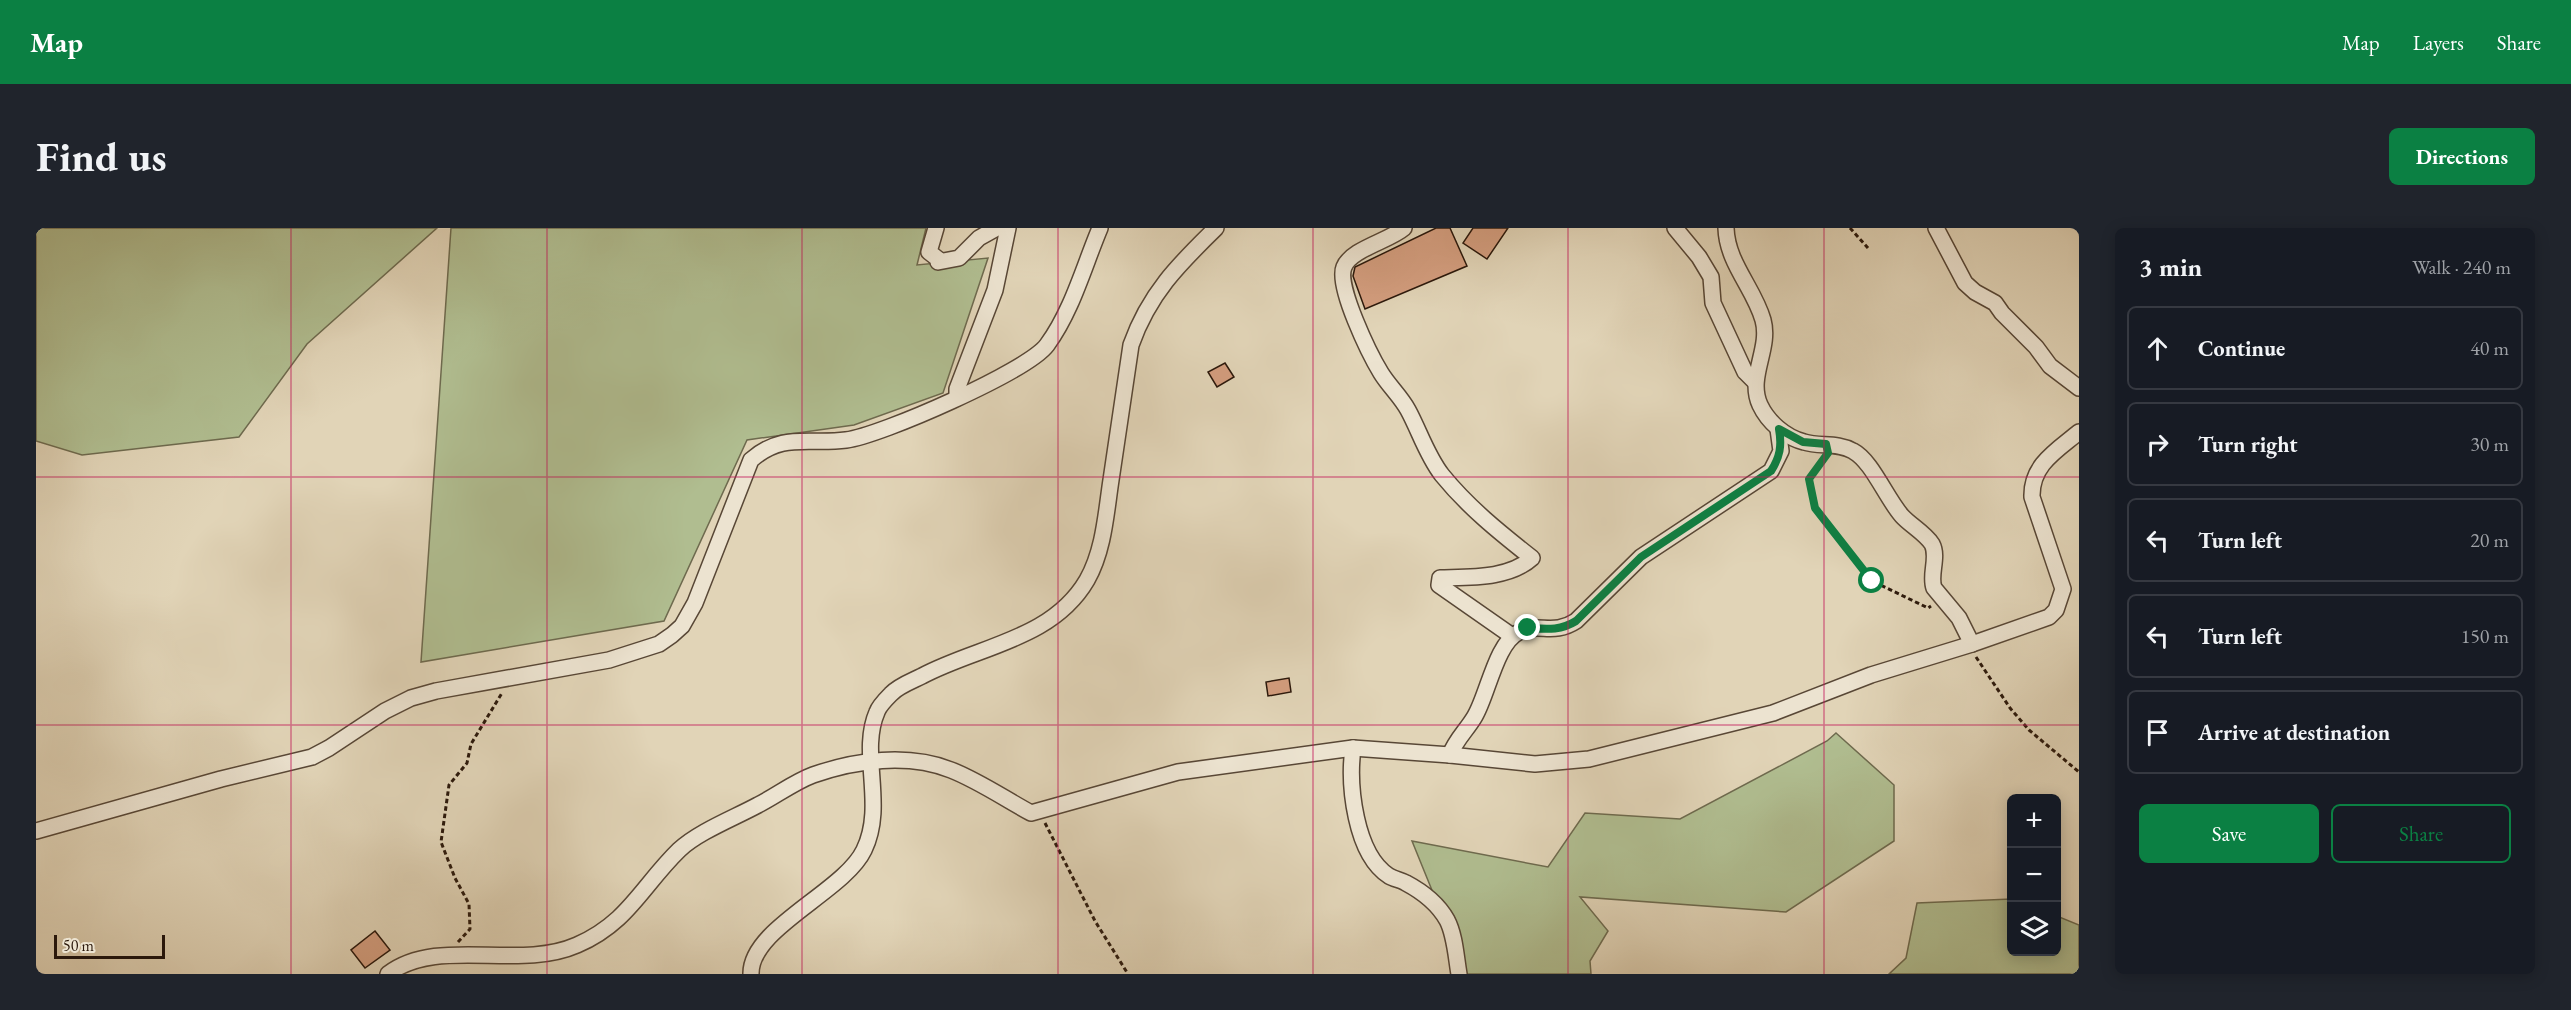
<!DOCTYPE html>
<meta charset="utf-8">
<style>
body{margin:0;font-family:"EB Garamond",serif;background:#20242c;color:#f1f3f6}
.controls{position:absolute;right:18px;bottom:18px;display:grid;overflow:hidden;border-radius:9px;box-shadow:0 3px 15px #0003}
.controls button{width:54px;height:54px;display:grid;place-items:center;padding:0;border:0;border-bottom:2px solid #363941;background:#171b24;color:#f1f3f6;font:30px sans-serif}
.scale{position:absolute;left:18px;bottom:15px;width:111px;box-sizing:border-box;padding-left:6px;border:3px solid #2b180b;border-top:0;font-size:16px;line-height:21px;white-space:nowrap;color:#2b180b;-webkit-text-stroke:4px #ece3d0;paint-order:stroke}
.stop{position:absolute;width:18px;height:18px;margin:-14px;border:4px solid #0b8043;border-radius:50%;background:#fff}
.stop.end{background:#0b8043;border-color:#fff;box-shadow:0 2px 6px #0008}
.list{margin:0;padding:0;list-style:none}
h2{display:flex;justify-content:space-between;align-items:center;height:78px;margin:0;padding:0 24px;font-size:26px}
h2 small{font-size:20px;font-weight:400;color:#9ea1a6}
.list li{display:grid;grid-template-columns:39px 1fr auto;gap:18px;align-items:center;box-sizing:border-box;height:84px;margin:0 12px 12px;padding:0 12px;border:2px solid #363941;border-radius:9px}
.list b{display:block;font-size:22px;white-space:nowrap}
.list em{font-size:20px;font-style:normal;color:#9ea1a6}
.actions{display:flex;gap:12px;padding:18px 24px}
.actions a{flex:1;padding:14px 0;border:2px solid #0b8043;border-radius:9px;text-align:center;font-size:21px;color:#0b8043}
.actions .main{background:#0b8043;color:#fff}
.icon{flex:none;width:33px;height:33px;fill:none;stroke:currentColor;stroke-width:2;stroke-linecap:round;stroke-linejoin:round}
.map{position:relative;flex:none;width:2043px;height:746px;overflow:hidden;border-radius:9px}
header{display:flex;align-items:center;gap:36px;box-sizing:border-box;height:84px;padding:0 30px;background:#0b8043;color:#fff}
header strong{font-size:28px}
nav{display:flex;gap:33px;margin-inline-start:auto;font-size:21px}
.intro{display:flex;align-items:center;justify-content:space-between;box-sizing:border-box;height:144px;padding:0 36px}
h1{margin:0;font-size:42px}
.button{padding:15px 27px;border-radius:9px;background:#0b8043;color:#fff;font-size:21px;font-weight:700}
main{display:flex;gap:36px;padding:0 36px}
aside{flex:1;background:#171b24;border-radius:9px;box-shadow:0 3px 15px #0003}
.map>svg:first-child{display:block}
.green{fill:#b0bd90;stroke:#6e6a4e;stroke-width:1.5}
.building{fill:#d39d7e;stroke:#2b180b;stroke-width:1.5}
.lines{fill:none;stroke-linecap:round;stroke-linejoin:round}
.minor-casing{stroke:#584736;stroke-width:18}
.path{stroke:#2b180b;stroke-width:3;stroke-dasharray:4.5 3;stroke-linecap:butt}
.minor{stroke:#ece3d0;stroke-width:15}
.route{stroke:#0b8043;stroke-width:8}
.grid{fill:none;stroke:#c2185b;stroke-width:1.5;stroke-opacity:0.55}
</style>
<header>
<strong>Map</strong>
<nav><a>Map</a><a>Layers</a><a>Share</a></nav>
</header>
<div class="intro"><h1>Find us</h1><a class="button">Directions</a></div>
<main>
<div class="map">
<svg width="2043" height="746" viewBox="0 0 2043 746">
<rect width="100%" height="100%" fill="#e1d4b7"/>
<filter id="stains"><feTurbulence type="fractalNoise" baseFrequency=".00333" numOctaves="4"/><feColorMatrix values="0 0 0 0 .2 0 0 0 0 .09 0 0 0 0 .02 0 0 0 .5 -.17"/></filter>
<radialGradient id="worn" r=".72"><stop offset=".6" stop-color="#630" stop-opacity="0"/><stop offset="1" stop-color="#630" stop-opacity=".3"/></radialGradient>
<g class="green">
<path d="M0,0H401L271,116L203,209L46,227L0,213Z"/>
<path d="M415,0H890L881,37L952,30L907,165L818,197L711,212L628,393L385,434Z"/>
<path d="M1800,505L1858,557V613L1750,684L1544,669L1572,703L1554,733L1555,746H1430L1376,613L1512,639L1549,585L1644,591L1791,513Z"/>
<path d="M1975,671L1976,724H2020L2021,688L2043,697V746H1853L1870,730L1881,675Z"/>
</g>
<g class="building">
<path d="M1400,0H1414L1431,38L1329,81L1317,48L1319,39Z"/>
<path d="M1437,0H1472L1451,31L1427,15Z"/>
<path d="M1189,135L1198,149L1181,159L1172,144Z"/>
<path d="M1253,450L1255,464L1232,468L1230,454Z"/>
<path d="M339,703L354,722L329,740L315,722Z"/>
</g>
<g class="lines">
<defs>
<g id="minor">
<path d="M900,0L893,24L902,31V34L923,30L943,10L961,0"/>
<path d="M1368,0C1353,13 1315,21 1308,39C1300,58 1334,127 1345,145C1353,158 1365,169 1372,182C1383,202 1391,228 1406,247C1432,279 1463,304 1496,330C1473,351 1434,349 1404,350L1403,357L1476,408"/>
<path d="M1639,0L1663,29L1675,49L1677,75L1709,144L1719,154"/>
<path d="M1690,0C1691,35 1718,60 1727,92C1735,121 1711,149 1724,177C1732,194 1749,209 1768,214C1784,219 1801,214 1817,223C1836,233 1850,270 1866,288C1874,297 1889,305 1896,316C1903,329 1893,347 1898,360L1923,390L1936,416"/>
<path d="M1900,0L1929,55L1939,64L1959,75L1966,85L2000,119L2014,138L2043,160"/>
<path d="M921,170V161L959,62L972,0"/>
<path d="M1317,520C1312,557 1319,626 1353,648C1358,651 1365,652 1370,655C1387,664 1402,676 1411,692C1419,707 1420,729 1423,746"/>
<path d="M1414,527C1420,511 1431,502 1439,488C1452,466 1460,415 1483,404C1503,394 1517,408 1540,393L1605,329L1735,243L1745,223L1742,201"/>
<path d="M0,603L185,551L276,529L293,520L349,483L375,470L400,463L573,432L623,416L636,407L646,398L659,375L715,232C747,204 772,217 810,212C844,208 992,143 1011,117C1036,83 1048,38 1064,0"/>
<path d="M352,746C402,708 482,743 541,717C592,695 606,658 643,622C662,604 698,590 722,577C740,568 758,554 777,547C820,532 872,525 915,542C943,553 969,571 995,585L1142,544L1317,520L1414,527L1499,536L1553,531L1737,485L1835,447L1936,416L2013,389L2020,382L2027,361L1996,269C1995,237 2020,223 2043,204"/>
<path d="M715,746C714,700 808,664 828,622C850,577 823,525 841,484C843,478 850,471 855,466C862,458 876,453 886,448C942,418 1016,412 1051,352C1068,322 1070,285 1075,252C1082,207 1088,162 1095,117C1113,66 1142,37 1180,0"/>
</g>
</defs>
<use href="#minor" class="minor-casing"/>
<g class="path">
<path d="M1814,0L1832,20"/>
<path d="M1788,231L1773,251L1779,280L1836,353L1892,380L1895,378"/>
<path d="M1940,429L1974,480L1993,502L2043,544"/>
<path d="M1009,595L1059,693L1092,746"/>
<path d="M422,714L434,701L433,676L419,650L405,614L413,557L431,535L435,516L466,465"/>
</g>
<use href="#minor" class="minor"/>
</g>
<g class="lines">
<path class="route" d="M1492,400C1510,401 1524,403 1540,393L1605,329L1735,243C1744,229 1746,218 1743,201L1767,214L1790,216L1792,225L1773,251L1779,280L1836,353"/>
</g>
<path class="grid" d="M255,0V746M511,0V746M766,0V746M1022,0V746M1277,0V746M1532,0V746M1788,0V746M0,249H2043M0,497H2043"/>
<rect width="100%" height="100%" filter="url(#stains)"/>
<rect width="100%" height="100%" fill="url(#worn)"/>
</svg>
<div class="controls">
<button>+</button>
<button>−</button>
<button><svg class="icon" aria-label="layers" viewBox="0 0 24 24"><path d="M12 4l9 5-9 5-9-5zM3 14l9 5 9-5"/></svg></button>
</div>
<div class="scale">50 m</div>
<div class="stop" style="left:1836px;top:353px"></div>
<div class="stop end" style="left:1492px;top:400px"></div>
</div>
<aside>
<h2>3 min<small>Walk · 240 m</small></h2>
<ul class="list">
<li><svg class="icon" aria-label="ahead" viewBox="0 0 24 24"><path d="M12 20V5M6 11l6-6 6 6"/></svg><div><b>Continue</b></div><em>40 m</em></li>
<li><svg class="icon" aria-label="right" viewBox="0 0 24 24"><path d="M7 20v-9h11M14 6l5 5-5 5"/></svg><div><b>Turn right</b></div><em>30 m</em></li>
<li><svg class="icon" aria-label="left" viewBox="0 0 24 24"><path d="M17 20v-9H6M10 6l-5 5 5 5"/></svg><div><b>Turn left</b></div><em>20 m</em></li>
<li><svg class="icon" aria-label="left" viewBox="0 0 24 24"><path d="M17 20v-9H6M10 6l-5 5 5 5"/></svg><div><b>Turn left</b></div><em>150 m</em></li>
<li><svg class="icon" aria-label="arrive" viewBox="0 0 24 24"><path d="M6 21V4h12l-3 4 3 4H6"/></svg><div><b>Arrive at destination</b></div></li>
</ul>
<div class="actions"><a class="main">Save</a><a>Share</a></div>
</aside>
</main>
